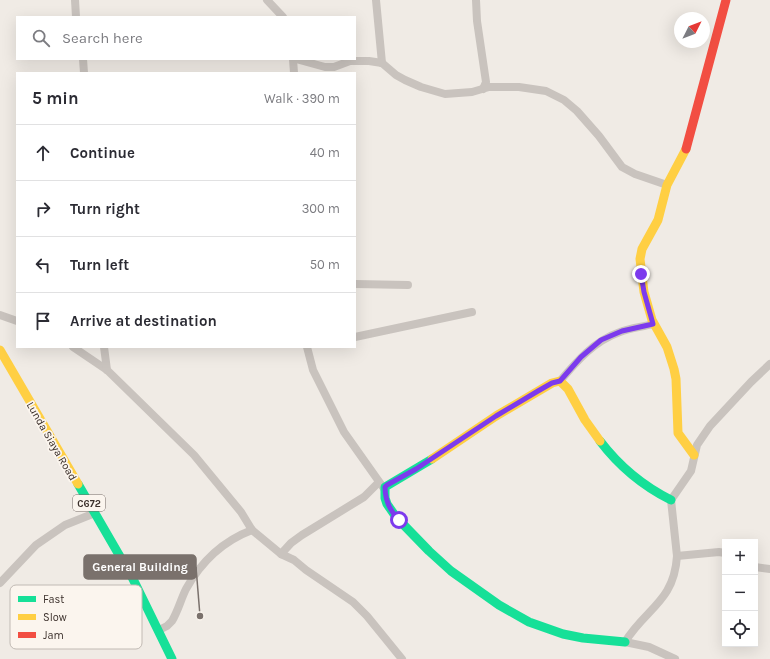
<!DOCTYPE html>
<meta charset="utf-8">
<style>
body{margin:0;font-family:Karla,sans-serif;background:#f7f7f7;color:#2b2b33}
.controls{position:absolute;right:12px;bottom:12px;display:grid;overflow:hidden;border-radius:0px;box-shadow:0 4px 16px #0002}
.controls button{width:36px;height:36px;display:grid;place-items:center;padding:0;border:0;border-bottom:1px solid #e1e1e2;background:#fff;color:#2b2b33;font:20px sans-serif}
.compass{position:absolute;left:674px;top:12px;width:36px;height:36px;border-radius:50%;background:#fff;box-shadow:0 4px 16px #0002;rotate:48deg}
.stop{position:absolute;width:12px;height:12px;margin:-9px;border:3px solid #7c3aed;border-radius:50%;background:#fff}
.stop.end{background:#7c3aed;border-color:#fff;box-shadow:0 1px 4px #0008}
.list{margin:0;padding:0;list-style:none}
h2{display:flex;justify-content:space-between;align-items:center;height:52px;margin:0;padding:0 16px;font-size:17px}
h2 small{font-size:13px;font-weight:400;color:#7c7c81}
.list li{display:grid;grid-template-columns:26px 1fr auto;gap:12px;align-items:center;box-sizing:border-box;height:56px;padding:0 16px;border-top:1px solid #e1e1e2}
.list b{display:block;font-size:15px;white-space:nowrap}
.list em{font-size:13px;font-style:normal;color:#7c7c81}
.icon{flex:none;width:22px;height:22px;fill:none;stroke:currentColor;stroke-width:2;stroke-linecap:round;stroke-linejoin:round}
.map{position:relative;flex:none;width:770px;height:659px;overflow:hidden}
.search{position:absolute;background:#fff;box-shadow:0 4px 16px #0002;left:16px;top:16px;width:340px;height:44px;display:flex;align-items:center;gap:10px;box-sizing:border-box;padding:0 14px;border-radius:0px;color:#7c7c81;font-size:15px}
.panel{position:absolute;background:#fff;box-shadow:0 4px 16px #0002;left:16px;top:72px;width:340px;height:276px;border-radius:0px}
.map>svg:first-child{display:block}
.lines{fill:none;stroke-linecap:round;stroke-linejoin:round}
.street{stroke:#c9c3be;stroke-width:8}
.fast{stroke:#16e098;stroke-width:9}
.slow{stroke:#ffcf43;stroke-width:9}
.jam{stroke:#f24e42;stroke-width:9}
.route{stroke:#7c3aed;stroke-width:5}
.labels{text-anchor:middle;stroke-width:3.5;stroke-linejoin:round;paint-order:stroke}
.shield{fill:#fbf5ee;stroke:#756b66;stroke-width:1}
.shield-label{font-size:10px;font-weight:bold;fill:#3b302b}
.street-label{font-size:11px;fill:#3b302b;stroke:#fbf5ee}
.key{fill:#fbf5ee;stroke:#c1bab4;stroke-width:1}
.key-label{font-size:11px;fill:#3b302b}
.leader{fill:none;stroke:#7a716c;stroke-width:1.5}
.callout-dot{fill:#7a716c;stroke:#fbf5ee;stroke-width:1.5}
.callout{fill:#7a716c;stroke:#7a716c;stroke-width:1.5}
.callout-label{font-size:12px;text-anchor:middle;font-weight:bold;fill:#fff}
</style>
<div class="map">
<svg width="770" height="659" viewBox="0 0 770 659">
<rect width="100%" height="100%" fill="#f0ebe5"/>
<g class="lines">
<g class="street">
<path d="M75,0L76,17"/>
<path d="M267,0L283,17"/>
<path d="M376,0L382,63"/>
<path d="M476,0L477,21L486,82L483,89"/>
<path d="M83,59L84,73"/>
<path d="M293,59L294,73"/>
<path d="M296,59L325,67H334L350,61H369L382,63L396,75L405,80L421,87L445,94L472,92L489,87H519L546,91L564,100L577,111L599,136L622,167L635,174L667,185"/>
<path d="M355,284L408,285"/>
<path d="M0,315L17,321"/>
<path d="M355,337L472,312"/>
<path d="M73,347L107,370L194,455L241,512L252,530L281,554L294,560L306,570L353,602L367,616L402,659"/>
<path d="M104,347L107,370"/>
<path d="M307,347L313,370L344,432L385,490"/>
<path d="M560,381C577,361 594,341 620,332C630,328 642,327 653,324"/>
<path d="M281,554L291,543L302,535L364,497L379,482"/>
<path d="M677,556L719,552L725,553"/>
<path d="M755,567L770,569"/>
<path d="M0,583L36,545L65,525L95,513"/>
<path d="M159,630L167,626L172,621C178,611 181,599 186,589C201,562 223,541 252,530"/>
<path d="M675,659L649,647L625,642C646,608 674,602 677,556L671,500L691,471L697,445L710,426L751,382L770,364"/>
</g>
<g class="fast">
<path d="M600,441C619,466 643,486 671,500"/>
<path d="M432,459L385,487V498L387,504L396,517L429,551L451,571L499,605L529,622L563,634L583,638L625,642"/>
<path d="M78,484L133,579L172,659"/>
</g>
<g class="slow">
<path d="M686,149L667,185L658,220L642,249L640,259L644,292L652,320L667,347L674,369L676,379L678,433L694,455"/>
<path d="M0,350L78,484"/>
<path d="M432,459L496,416L552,383L560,381L568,389L585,420L600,441"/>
</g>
<path class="jam" d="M686,149L726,0"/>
</g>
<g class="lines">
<path class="route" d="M399,520C390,511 385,501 385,487L387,485L416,469L496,416L538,391L552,383L560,381L581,357L601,340L622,331L653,324L644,292L641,274"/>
</g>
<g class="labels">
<rect class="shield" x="73" y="495" width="32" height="16" rx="3"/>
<g class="shield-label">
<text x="89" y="507">C672</text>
</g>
<g class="street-label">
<text transform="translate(52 441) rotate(60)" y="4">Lunda Siaya Road</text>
</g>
</g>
<rect x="10" y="585" width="132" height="64" rx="6" class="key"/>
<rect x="18" y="596" width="18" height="6" fill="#16e098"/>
<rect x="18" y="614" width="18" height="6" fill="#ffcf43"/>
<rect x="18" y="632" width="18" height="6" fill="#f24e42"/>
<g class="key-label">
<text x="43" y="603">Fast</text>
<text x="43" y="621">Slow</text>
<text x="43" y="639">Jam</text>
</g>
<path class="leader" d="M200 616L196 567"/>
<circle class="callout-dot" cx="200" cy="616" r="4"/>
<rect class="callout" x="84" y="555" width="112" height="24" rx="4"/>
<g class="callout-label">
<text x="140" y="571">General Building</text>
</g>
</svg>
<div class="controls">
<button>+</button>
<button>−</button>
<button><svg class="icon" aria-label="locate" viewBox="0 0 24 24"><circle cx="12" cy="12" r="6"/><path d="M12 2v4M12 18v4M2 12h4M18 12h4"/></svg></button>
</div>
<svg class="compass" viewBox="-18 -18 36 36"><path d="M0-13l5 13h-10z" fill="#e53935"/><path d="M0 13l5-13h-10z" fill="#7c7c81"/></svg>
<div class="stop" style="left:399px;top:520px"></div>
<div class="stop end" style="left:641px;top:274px"></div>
<div class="search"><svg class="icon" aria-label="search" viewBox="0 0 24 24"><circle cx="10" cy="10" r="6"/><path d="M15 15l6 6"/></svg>Search here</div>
<section class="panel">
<h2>5 min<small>Walk · 390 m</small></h2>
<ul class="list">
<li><svg class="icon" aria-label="ahead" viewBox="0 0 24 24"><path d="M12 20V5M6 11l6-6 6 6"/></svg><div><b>Continue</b></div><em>40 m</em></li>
<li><svg class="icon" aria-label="right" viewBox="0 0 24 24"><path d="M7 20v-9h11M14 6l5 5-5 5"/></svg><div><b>Turn right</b></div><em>300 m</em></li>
<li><svg class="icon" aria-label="left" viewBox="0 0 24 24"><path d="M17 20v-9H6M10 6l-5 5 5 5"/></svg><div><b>Turn left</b></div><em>50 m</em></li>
<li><svg class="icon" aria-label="arrive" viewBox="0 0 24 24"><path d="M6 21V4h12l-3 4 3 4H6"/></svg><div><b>Arrive at destination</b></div></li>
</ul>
</section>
</div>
